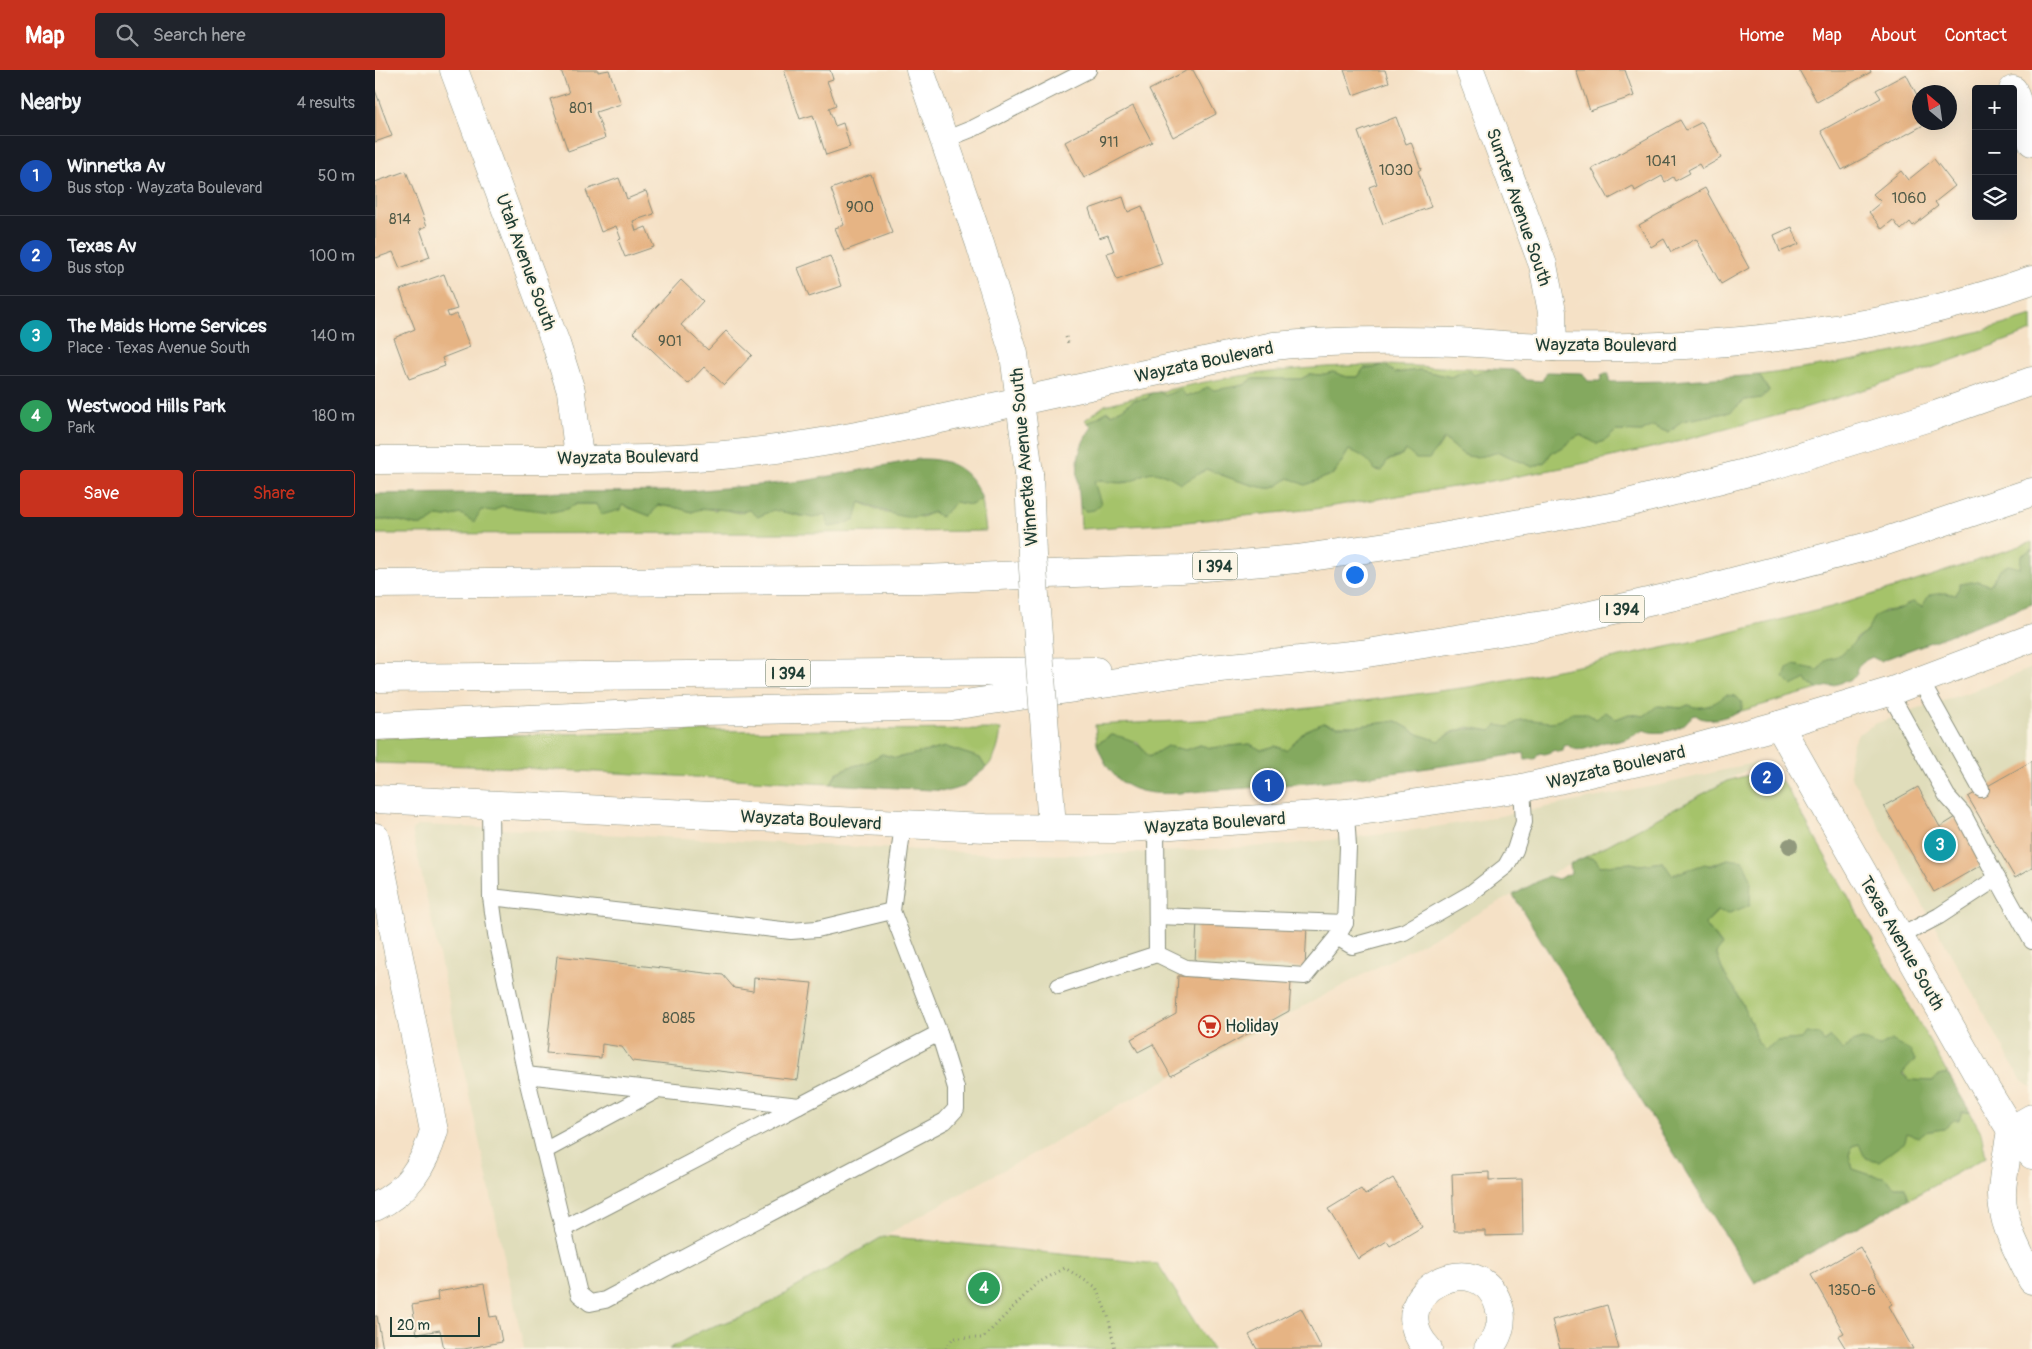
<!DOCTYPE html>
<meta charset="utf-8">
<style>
body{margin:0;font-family:Pangolin,sans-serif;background:#20242c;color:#f1f3f6}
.controls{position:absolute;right:15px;top:15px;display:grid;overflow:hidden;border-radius:5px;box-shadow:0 5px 20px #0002}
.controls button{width:45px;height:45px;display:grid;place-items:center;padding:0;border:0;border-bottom:1px solid #363941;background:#171b24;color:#f1f3f6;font:25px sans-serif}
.compass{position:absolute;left:1537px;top:15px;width:45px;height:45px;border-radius:50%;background:#171b24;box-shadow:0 5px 20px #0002;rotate:331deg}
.scale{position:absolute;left:15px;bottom:12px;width:90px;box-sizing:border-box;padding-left:5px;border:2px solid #1f3d34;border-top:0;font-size:14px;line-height:18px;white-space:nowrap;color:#1f3d34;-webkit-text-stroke:4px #fcf5e5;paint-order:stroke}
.you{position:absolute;left:979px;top:504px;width:18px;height:18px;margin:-12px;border:4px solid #fff;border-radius:50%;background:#1a73e8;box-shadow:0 0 0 8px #1a73e833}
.badge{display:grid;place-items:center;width:32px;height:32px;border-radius:50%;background:#c8321e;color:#fff;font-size:16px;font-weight:700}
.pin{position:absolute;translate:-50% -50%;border:2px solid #fff;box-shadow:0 1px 5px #0006}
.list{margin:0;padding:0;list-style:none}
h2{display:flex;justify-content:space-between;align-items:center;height:65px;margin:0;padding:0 20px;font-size:21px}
h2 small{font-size:16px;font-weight:400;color:#9ea1a6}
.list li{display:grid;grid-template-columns:32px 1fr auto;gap:15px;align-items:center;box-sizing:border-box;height:80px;padding:0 20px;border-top:1px solid #363941}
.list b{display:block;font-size:19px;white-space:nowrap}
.list p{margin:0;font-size:16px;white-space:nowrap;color:#9ea1a6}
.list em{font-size:16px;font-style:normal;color:#9ea1a6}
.actions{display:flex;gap:10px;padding:15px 20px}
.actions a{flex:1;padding:11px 0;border:1px solid #c8321e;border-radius:5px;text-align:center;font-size:18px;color:#c8321e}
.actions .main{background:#c8321e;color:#fff}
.icon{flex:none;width:28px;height:28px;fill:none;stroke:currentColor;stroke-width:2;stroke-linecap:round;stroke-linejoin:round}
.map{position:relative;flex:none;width:1657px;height:1279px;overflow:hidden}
header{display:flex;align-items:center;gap:30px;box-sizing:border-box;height:70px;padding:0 25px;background:#c8321e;color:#fff}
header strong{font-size:24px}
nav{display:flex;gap:28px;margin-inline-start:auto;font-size:18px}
.search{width:350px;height:45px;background:#20242c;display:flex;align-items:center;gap:12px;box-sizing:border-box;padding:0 18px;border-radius:5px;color:#9ea1a6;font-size:19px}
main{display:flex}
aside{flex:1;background:#171b24}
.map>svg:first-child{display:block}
.built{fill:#e0ddbb}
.green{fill:#a5c36b;stroke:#628050}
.forest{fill:#84a95f;stroke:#52734a}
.building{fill:#e6b484}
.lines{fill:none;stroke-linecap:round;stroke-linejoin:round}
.service-casing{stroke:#8a8f7d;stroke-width:18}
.minor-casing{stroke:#8a8f7d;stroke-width:29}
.tertiary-casing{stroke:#8a8f7d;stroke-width:29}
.motorway-casing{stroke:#8a8f7d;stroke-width:29}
.path{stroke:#8a8f7d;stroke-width:3;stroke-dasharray:1 4;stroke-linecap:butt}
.service{stroke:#fff;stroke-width:16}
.minor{stroke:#fff;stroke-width:28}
.tertiary{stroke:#fff;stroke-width:28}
.motorway{stroke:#fff;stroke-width:28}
.tertiary-bridge-casing{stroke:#8a8f7d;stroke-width:29;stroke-linecap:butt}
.tertiary-bridge{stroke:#fff;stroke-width:28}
.tree{fill:#91997d}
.labels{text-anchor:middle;stroke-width:4;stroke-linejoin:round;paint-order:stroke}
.number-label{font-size:15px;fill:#515b48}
.shield{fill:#fcf5e5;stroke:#617469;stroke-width:1}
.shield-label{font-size:16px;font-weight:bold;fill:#1f3d34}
.street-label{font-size:18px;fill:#1f3d34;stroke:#fcf5e5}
.poi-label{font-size:18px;fill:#1f3d34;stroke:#fcf5e5;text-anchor:start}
</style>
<header>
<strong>Map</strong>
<div class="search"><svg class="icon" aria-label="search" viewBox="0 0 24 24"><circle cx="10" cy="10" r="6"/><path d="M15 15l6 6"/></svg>Search here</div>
<nav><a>Home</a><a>Map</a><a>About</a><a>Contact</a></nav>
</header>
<main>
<aside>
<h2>Nearby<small>4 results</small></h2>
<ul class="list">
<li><span class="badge" style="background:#1a4fb4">1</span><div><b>Winnetka Av</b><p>Bus stop · Wayzata Boulevard</p></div><em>50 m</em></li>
<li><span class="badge" style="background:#1a4fb4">2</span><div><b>Texas Av</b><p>Bus stop</p></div><em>100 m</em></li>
<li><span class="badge" style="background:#0f9aa8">3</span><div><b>The Maids Home Services</b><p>Place · Texas Avenue South</p></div><em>140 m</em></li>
<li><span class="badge" style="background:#2e9e5b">4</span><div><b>Westwood Hills Park</b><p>Park</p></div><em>180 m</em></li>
</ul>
<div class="actions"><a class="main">Save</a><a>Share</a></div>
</aside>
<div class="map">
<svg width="1657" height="1279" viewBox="0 0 1657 1279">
<rect width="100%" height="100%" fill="#fcf5e5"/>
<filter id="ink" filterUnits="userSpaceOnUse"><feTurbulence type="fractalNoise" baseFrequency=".02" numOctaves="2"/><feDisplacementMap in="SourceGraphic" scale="10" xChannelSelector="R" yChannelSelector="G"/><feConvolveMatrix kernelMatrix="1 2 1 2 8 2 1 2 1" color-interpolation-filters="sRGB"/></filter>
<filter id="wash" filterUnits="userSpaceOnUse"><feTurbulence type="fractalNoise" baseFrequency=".0096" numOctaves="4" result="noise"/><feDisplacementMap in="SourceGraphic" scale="20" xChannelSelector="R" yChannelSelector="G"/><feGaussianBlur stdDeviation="1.12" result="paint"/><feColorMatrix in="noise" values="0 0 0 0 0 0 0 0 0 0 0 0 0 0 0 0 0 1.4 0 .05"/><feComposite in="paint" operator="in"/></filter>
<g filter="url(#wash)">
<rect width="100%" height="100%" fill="#f5e1c6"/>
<g class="built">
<path d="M1657,598V1018L1647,1011L1476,706L1474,691L1477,675L1483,664L1502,653L1612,616Z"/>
<path d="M1378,693L1383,694L796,1007L509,1166L377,1243L328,1260L294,1279H149L37,760L42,756L48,755L623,784L716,785L826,780L908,775L1027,762L1105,750L1290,714Z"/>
</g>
<g class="green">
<path d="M1657,246V261L1534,306L1419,341L1302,372L1197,396L1117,411L939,439L801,453L706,459L705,437L711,441L726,434L718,411C730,410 743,415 754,412C759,410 764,406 769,404C782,399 796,406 806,413L832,399C842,404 886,420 897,418C902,417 909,411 914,408L930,415L959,404L974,380L985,384L996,393C1008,392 1024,390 1031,380H1062L1069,369C1076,374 1079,377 1085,382C1095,391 1112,385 1124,382L1158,397L1170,392L1177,382C1192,378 1192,370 1206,365L1222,374L1231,370L1241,361L1266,362L1278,356L1294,363L1307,351L1355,342L1370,330L1386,328L1394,321L1384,305C1479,293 1566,274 1657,246Z"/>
<path d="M1007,295L999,298H989L983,307H972L958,302L945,305L935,304L926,309H878L869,315L811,326L791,325L784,322C858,304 931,296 1007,295Z"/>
<path d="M1010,295L1115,299L1099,306L1086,302L1076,307L1045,300L1020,303Z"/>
<path d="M776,323L773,329L759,330L747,339L736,344L733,341L713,353L710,350L730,335Z"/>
<path d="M607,429L611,461L431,463L0,464V450C8,450 17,449 25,451C44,456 46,459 63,446L71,447L126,436L192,439L202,434L247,435L275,446L283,435L303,438L317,442L327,438L339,440L348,439L364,443L375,440L398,439L425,446L451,444L454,456L484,432L511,443L547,447L581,432L596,435Z"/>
<path d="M1657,472V480H1655L1645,499L1615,515L1602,511L1581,525L1570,523L1547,537L1533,533L1526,539L1508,541L1493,561L1482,568L1476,577L1461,587L1452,589L1443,600L1431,609L1434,614L1443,619L1363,642L1367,639L1340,635L1319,638L1313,635L1307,638L1283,636L1269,646L1254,644L1241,649H1221L1210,643L1187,650L1170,653L1146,650L1133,657L1117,661L1093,657L1078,662L1064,671L1045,665L1021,651L983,656H963L948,653L930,661L911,681L900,676L886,680L875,674L835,678L825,675L811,680L792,676L774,687L762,672L737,665L722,674L720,655L842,649L951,636L1094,617L1208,595L1329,569L1456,537L1526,516Z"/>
<path d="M626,659C624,674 622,687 611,698L605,688L571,677L521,688L507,684L491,693L474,697L461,703L456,714L125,697L0,693V668L317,661Z"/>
<path d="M1395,699L1410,715L1573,1004L1563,1006L1558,1011L1534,1010L1505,977L1487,969L1480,971L1468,980L1449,972L1428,969L1402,971L1390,980L1382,973L1376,953L1361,921L1348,902L1341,882L1347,875L1330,854L1343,841L1353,789C1334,797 1316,798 1297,805L1288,792L1265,795L1256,793L1225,796L1220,789L1210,787L1352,711Z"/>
<path d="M1587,1042H1595L1606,1062L1611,1087L1534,1129L1530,1117H1520L1508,1107L1496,1105L1478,1099L1474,1086L1477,1076L1532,1062L1569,1059Z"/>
<path d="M509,1166L783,1194L837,1279H294L328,1260L377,1243Z"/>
</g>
<g class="forest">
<path d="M1007,295H1010L1020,303L1045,300L1076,307L1086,302L1095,301L1099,305L1115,299L1139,300L1151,310L1167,311L1172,302L1207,303L1213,311H1225L1227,304H1234V312L1297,311L1384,305L1394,321L1386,328L1370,330L1355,342L1307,351L1294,363L1278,356L1266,362L1241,361L1231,370L1222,374L1206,365C1192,370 1192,378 1177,382L1170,392L1158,397L1124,382C1113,385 1095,391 1085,382C1078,376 1077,374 1069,369L1054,389H1041L1031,380L1028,384L1012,391L1007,401L1000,400C994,389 985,384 974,380L959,404L930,415L914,408C909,411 902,417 897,418C886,420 843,404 832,399L806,414C796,406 782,399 769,404C763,407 758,412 751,412C740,414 730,410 719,411L726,434L719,440L711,441L705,437C703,405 697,384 717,357L713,353L733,341L736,344L747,339L759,330L772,329L776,323L784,322L791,325L805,319L811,326L824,323L832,317L839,320L869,315L878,309H926L935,304L945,305L958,302L972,307H983L989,298H999Z"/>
<path d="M544,389C575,388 596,399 607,429L596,435L581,432L566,447L558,442C528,455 513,440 485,432L480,449L467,455L454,457L450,444L438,448L398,440L383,447L375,440C355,445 337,433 317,442L303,438L283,435L275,446L247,435L245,440L226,445L221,434H202L192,439L176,442L126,436L119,441L106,440L99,452L86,444L71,447L63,446C46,459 44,456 25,451C17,449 8,450 0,450V424L315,421L429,411Z"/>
<path d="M1655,480H1657V534L1505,591L1497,587L1487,592L1482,598L1483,604C1473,613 1456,615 1443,619L1434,614L1431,609L1417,616L1409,608L1412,599L1419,595L1443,600L1452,589C1471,586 1478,570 1493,561C1499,539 1507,544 1524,539C1529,538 1532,533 1538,532L1547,537L1554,525L1570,523L1581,525L1585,514L1602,511L1615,515L1625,499L1633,495L1645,498L1646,486Z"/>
<path d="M1351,625L1361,626L1367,633V639C1358,646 1330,655 1321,645C1313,647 1312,654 1305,657C1295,662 1279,665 1269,660L1252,669L1240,672C1226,667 1207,689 1193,675L1189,676L1188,681L1182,682L1180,680L1170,684L1164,683L1160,689L1150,690L1149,683C1048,700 945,714 843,720C817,721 785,728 760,719C739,711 729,694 722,674L737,665C756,668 762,672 774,687L792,676L811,680L825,675L836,678L875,674L886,680L900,676L911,680L930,661L948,653L963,656H983L1021,651L1045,665L1064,671C1086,657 1091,657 1116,661L1122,655L1133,657C1137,655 1143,650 1148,650C1167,648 1178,659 1195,643H1211L1221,649L1231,642L1241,649L1254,644L1269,646L1282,636L1306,638L1313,635C1327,641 1340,634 1351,625Z"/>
<path d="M571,677L605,688L611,698L588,717L573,721L456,714L461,704L474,697L491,693L507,684L521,688Z"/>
<path d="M1210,787L1220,789L1225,796L1256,793L1265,795L1288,792L1297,805L1330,794L1336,796L1353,789L1368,791L1376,809L1375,835L1355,843L1342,841L1330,854L1347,876L1341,883L1348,902L1361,921L1376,953L1382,972L1390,980L1402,971L1427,969L1431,963L1445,965L1449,972L1456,967L1468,980L1480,971L1488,969L1504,977L1516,970L1535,980L1540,990L1527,1004L1534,1010L1558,1011L1563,1006L1573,1004L1595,1042H1587L1584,1050H1579L1569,1059L1550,1062L1543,1067L1532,1063L1530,1072L1504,1091L1490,1088L1484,1074L1477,1076L1474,1085L1478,1099L1496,1105L1509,1107L1520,1117H1530L1534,1129L1380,1213L1138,825L1173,806L1183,809L1196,803L1195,794Z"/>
</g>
<g id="blocks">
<g class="building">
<path d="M186,0H223V2L234,0L246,34L221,42L230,68L193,81L175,29L194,23Z"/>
<path d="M409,0H455L458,9L452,11L461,35L454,38L460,56L468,53L475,77L451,85L438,45L425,49Z"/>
<path d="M813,0H818L841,44L798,67L774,20Z"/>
<path d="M969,0H1010L1014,12L978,25Z"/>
<path d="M1201,0H1250L1259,26L1215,41Z"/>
<path d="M1424,0H1495L1496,2L1442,32Z"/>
<path d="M1531,4L1544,29V52H1554L1467,100L1446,61L1506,28L1501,20Z"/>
<path d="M0,20L17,66L0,72Z"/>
<path d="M758,36L777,72L709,108L690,72Z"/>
<path d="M1021,47L1031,74L1036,72L1046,99L1043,101L1056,137L1008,154L994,117L1002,114L983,62Z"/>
<path d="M1305,50L1311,60L1327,52L1346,88L1327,99L1324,94L1313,100L1315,103L1300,111L1298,107L1290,112L1287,106L1260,121L1258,116L1234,129L1217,99Z"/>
<path d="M1559,89L1580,116L1560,132L1563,136L1538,156L1535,152L1526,160L1518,150L1507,159L1494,142L1506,132L1498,124L1526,101L1533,110Z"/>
<path d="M31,101L52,156L45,159L55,187L25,198L18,182L1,188L0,186V112Z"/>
<path d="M496,104L517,163L469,181L460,158L469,155L456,119Z"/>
<path d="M244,108L252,129L271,121L279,144L258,151L261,161L271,157L279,177L250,187L243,170L246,169L241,156L226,162L211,120Z"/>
<path d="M1330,118L1374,198L1346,214L1321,169L1296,182L1289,169L1276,177L1264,155Z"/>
<path d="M748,127L753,142L767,136L787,194L742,210L732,183L739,181L733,165L724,168L714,139Z"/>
<path d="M1417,157L1424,174L1405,182L1399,165Z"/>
<path d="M455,186L466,216L434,227L423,198Z"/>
<path d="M69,204L82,239L72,242L74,247L82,244L95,277L67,288L70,296L34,309L19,268L40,259L25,220Z"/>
<path d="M306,210L328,231L306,255L333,280L351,261L377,285L349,315L329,297L313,314L258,262Z"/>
<path d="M1657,691V798L1640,808L1593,727Z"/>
<path d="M1543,717L1565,757L1581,747L1608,794L1559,822L1509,736Z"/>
<path d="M822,851L932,856L930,898L820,893Z"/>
<path d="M182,886L348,905L359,918L378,921L379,908L437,913L423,1010L257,991L247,977L227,974L226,988L171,983Z"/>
<path d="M803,906L916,912L914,941L796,1006L778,974L763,982L756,969L801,944Z"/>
<path d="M1114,1102V1110L1147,1109L1148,1165L1110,1166V1161H1079L1077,1104Z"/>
<path d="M1018,1108L1047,1157L1015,1176L1012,1171L983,1189L953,1139L986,1119L990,1125Z"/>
<path d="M1485,1177L1517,1234L1514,1236L1538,1279H1471L1463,1266L1469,1263L1436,1205Z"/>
<path d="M109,1214L115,1247L122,1246L127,1272L89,1279H69L65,1260L42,1264L37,1235L63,1230L62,1222Z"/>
<path d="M1232,1235L1244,1279H1185L1177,1250Z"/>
<path d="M926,1238L947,1279H882L874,1265Z"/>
<path d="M0,1246H2L8,1279H0Z"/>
</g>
</g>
</g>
<g filter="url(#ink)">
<use href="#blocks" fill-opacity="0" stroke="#8a8f7d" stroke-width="1"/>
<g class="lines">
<defs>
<g id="service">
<path d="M569,70L599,58L713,0"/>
<path d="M1545,610L1606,719"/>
<path d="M1514,622L1572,726L1588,744L1622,808L1564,846L1524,867"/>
<path d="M115,733L116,827L121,864L151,1005L204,1224L215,1233L230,1230L570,1051L581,1039V1018L564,963L517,841L528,754"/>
<path d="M971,743L973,777L970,853L962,867L977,876L1029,862L1095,824L1131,796L1140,780L1149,752L1147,718"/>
<path d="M1622,808L1657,871"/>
<path d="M116,827L416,861L442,859L517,841"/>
<path d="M782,846L970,853"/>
<path d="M782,884L811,898L930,906L962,867"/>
<path d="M684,916L782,884L781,757"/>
<path d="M151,1005L424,1036L564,963"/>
<path d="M169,1081L282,1020"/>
<path d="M188,1159L424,1036"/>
</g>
<g id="minor">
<path d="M79,0L181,274L196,321L204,388"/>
<path d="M1095,0L1168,195L1177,242L1178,277"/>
<path d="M1638,20L1657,72"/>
<path d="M0,390C101,389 202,392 302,388C418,383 532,357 645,331"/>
<path d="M0,767L59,1061C49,1096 33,1121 0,1137"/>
<path d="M1657,1048L1636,1060C1633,1080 1628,1102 1627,1122C1626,1153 1644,1183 1657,1210"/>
<path d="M1053,1279C1002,1224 1108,1169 1125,1240C1128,1254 1123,1269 1113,1279"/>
</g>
<g id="tertiary">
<path d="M545,0L605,174L639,284L654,403"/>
<path d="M645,331L899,276C959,270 1020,270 1080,272C1113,273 1146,277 1180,277C1342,280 1504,264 1657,210"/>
<path d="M1404,655L1612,1021L1636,1060L1657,1085"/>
<path d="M674,715L677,758"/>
<path d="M0,729L611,758L739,759L971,743L1147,718L1298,684L1404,655L1514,622L1657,568"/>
</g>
<g id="motorway">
<path d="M0,514L547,509L806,499L922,489L1039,472L1241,436L1393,397L1558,346L1657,311"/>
<path d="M0,608L721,601"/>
<path d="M0,656L327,641L576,636L825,600L986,584L1181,553L1330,519L1505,473L1657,422"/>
</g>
</defs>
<use href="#service" class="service-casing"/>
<use href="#minor" class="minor-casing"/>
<use href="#tertiary" class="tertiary-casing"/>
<use href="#motorway" class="motorway-casing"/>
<g class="path">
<path d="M691,267L693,273"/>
<path d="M571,1279L578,1268H608L661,1214L690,1198L721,1217L733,1246L740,1279"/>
</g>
<use href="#service" class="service"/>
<use href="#minor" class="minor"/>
<use href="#tertiary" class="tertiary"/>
<use href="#motorway" class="motorway"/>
<defs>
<path id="tertiary-bridge" d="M654,403L657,485L674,715"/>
</defs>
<use href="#tertiary-bridge" class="tertiary-bridge-casing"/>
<use href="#tertiary-bridge" class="tertiary-bridge"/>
</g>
<circle class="tree" cx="1415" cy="776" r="8"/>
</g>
<defs>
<symbol id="supermarket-ring" viewBox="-11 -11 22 22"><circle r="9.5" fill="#fcf5e5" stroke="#c8321e" stroke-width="1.5"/><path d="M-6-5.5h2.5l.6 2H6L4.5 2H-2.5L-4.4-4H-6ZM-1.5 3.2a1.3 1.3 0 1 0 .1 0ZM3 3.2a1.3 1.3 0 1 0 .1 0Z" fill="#c8321e"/></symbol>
</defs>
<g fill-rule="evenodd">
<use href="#supermarket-ring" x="822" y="944" width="25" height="25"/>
</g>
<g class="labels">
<g class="number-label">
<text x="206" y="43">801</text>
<text x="734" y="77">911</text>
<text x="1286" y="96">1041</text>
<text x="1021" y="105">1030</text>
<text x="1534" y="133">1060</text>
<text x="485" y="142">900</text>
<text x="25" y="154">814</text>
<text x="295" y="276">901</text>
<text x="304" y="953">8085</text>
<text x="1477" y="1225">1350-6</text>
</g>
<g class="shield">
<rect x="817.5" y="482.5" width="45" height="27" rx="4"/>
<rect x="1224.5" y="525.5" width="45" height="27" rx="4"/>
<rect x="390.5" y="589.5" width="45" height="27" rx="4"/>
</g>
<g class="shield-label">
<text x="840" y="502">I 394</text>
<text x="1247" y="545">I 394</text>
<text x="413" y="609">I 394</text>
</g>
<g class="street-label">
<text transform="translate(1144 137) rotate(71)" y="6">Sumter Avenue South</text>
<text transform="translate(151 192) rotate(70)" y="6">Utah Avenue South</text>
<text x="1231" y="281">Wayzata Boulevard</text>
<text transform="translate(829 292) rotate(-12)" y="6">Wayzata Boulevard</text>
<text transform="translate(253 387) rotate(-1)" y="6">Wayzata Boulevard</text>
<text transform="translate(649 387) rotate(-95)" y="6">Winnetka Avenue South</text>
<text transform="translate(1241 697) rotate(-13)" y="6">Wayzata Boulevard</text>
<text transform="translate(436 750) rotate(3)" y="6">Wayzata Boulevard</text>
<text transform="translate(840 753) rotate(-4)" y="6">Wayzata Boulevard</text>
<text transform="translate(1527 873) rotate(60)" y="6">Texas Avenue South</text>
</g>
<g class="poi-label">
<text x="850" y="962">Holiday</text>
</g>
</g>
</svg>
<div class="controls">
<button>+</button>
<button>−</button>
<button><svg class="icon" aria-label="layers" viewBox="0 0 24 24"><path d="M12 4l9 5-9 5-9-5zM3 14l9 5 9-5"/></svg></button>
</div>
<svg class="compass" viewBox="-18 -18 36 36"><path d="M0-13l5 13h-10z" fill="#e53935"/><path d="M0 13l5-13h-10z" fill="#9ea1a6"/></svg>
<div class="scale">20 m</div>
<div class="you"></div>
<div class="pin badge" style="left:893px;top:716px;background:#1a4fb4">1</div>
<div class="pin badge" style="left:1392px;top:708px;background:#1a4fb4">2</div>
<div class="pin badge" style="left:1565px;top:775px;background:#0f9aa8">3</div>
<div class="pin badge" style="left:609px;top:1218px;background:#2e9e5b">4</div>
</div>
</main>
